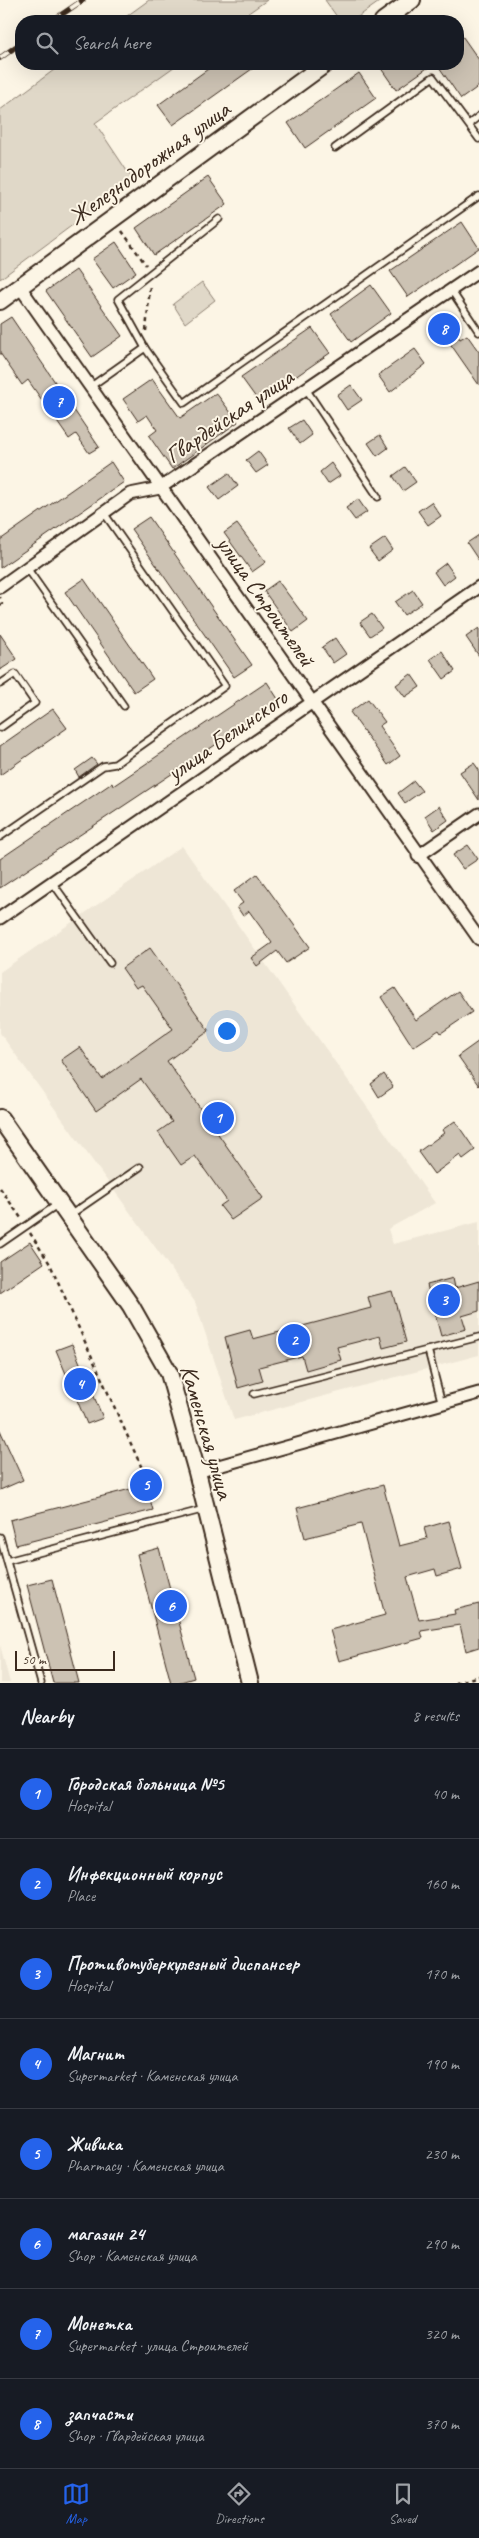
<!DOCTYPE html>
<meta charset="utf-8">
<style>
body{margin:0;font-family:Caveat,sans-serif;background:#242831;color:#f1f3f6}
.scale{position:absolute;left:15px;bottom:12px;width:100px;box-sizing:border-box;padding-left:5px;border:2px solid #3b2a1e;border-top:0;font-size:14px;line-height:18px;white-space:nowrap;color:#3b2a1e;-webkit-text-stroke:4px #fcf5e5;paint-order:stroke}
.you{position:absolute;left:226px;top:1030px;width:18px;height:18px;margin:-12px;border:4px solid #fff;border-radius:50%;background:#1a73e8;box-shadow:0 0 0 8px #1a73e833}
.badge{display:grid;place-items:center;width:32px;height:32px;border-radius:50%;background:#2563eb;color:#fff;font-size:16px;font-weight:700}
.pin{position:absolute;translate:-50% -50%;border:2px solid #fff;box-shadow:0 1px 5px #0006}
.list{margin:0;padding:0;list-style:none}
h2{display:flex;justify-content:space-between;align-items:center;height:65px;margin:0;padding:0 20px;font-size:21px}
h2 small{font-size:16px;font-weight:400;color:#9ea1a6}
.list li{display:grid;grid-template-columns:32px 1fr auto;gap:15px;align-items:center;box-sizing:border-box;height:90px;padding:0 20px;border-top:1px solid #363941}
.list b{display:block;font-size:19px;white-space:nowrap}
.list p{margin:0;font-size:16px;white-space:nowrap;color:#9ea1a6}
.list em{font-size:16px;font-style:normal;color:#9ea1a6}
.icon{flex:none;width:28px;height:28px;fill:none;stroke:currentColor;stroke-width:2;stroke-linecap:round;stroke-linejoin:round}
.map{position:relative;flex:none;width:479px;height:1683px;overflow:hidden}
.search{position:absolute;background:#171b24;box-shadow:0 5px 20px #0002;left:15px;right:15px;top:15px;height:55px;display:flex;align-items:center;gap:12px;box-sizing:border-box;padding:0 18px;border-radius:20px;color:#9ea1a6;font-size:19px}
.sheet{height:785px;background:#171b24}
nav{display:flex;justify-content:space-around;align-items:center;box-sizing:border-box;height:70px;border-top:1px solid #363941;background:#171b24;font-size:14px;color:#9ea1a6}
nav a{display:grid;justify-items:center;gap:2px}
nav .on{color:#2563eb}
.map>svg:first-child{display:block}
.built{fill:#eee6d6}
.green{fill:#e0d8c8;stroke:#8e8173}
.building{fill:#ccc2b3;stroke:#3b2a1e}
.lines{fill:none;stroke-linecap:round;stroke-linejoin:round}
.lane-casing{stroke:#3b2a1e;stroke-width:9}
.street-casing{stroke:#3b2a1e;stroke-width:15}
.secondary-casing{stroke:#3b2a1e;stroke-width:20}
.path{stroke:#3b2a1e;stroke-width:2.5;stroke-dasharray:4 4;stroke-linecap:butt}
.lane{stroke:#fcf5e5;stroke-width:5.5}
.street{stroke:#fcf5e5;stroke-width:11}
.secondary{stroke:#fcf5e5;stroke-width:16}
.rail-casing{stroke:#3b2a1e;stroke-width:5.5}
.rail{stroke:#fcf5e5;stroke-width:4;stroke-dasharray:11;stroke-linecap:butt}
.labels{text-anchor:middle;stroke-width:4;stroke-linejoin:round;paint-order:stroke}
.street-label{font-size:24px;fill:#3b2a1e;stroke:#fcf5e5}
</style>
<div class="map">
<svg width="479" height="1683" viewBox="0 0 479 1683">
<rect width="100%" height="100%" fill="#fcf5e5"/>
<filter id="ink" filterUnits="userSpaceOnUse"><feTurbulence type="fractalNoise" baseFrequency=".02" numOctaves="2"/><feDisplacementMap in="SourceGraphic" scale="10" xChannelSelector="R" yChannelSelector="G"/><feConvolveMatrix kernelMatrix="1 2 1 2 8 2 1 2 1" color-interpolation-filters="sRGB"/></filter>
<g filter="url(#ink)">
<g class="built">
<path d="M182,846L435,1203L388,1229L393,1244L479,1222V1355L234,1420L195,1302L0,1033V972Z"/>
<path d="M0,1645L10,1683H0Z"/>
</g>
<g class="green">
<path d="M149,0H267L237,21H120Z"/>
<path d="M325,0H382L352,21H340Z"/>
<path d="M62,64H178L95,123L133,180L0,279V110Z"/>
<path d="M202,282L215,300L185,323L173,304Z"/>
</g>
<g class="building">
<path d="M458,30L479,60V86L461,99L437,64H458Z"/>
<path d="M215,64H259L173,125L158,105Z"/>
<path d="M378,64H433L396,90Z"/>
<path d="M359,73L376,98L305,148L288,123Z"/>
<path d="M208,177L227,204L154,255L136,228Z"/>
<path d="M462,222L479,248L408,297L390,271Z"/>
<path d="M116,242L136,272L113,288L92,259Z"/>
<path d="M76,270L122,336L92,357L46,291Z"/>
<path d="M371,285L391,313L351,342L331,314Z"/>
<path d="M11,317L99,447L89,453L76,434L69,439L28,380L22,385L0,353V324Z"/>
<path d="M446,319L460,339L467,335L479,352V385L447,339L444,341L434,327Z"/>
<path d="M312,328L330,353L259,402L241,377Z"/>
<path d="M415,349L426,364L390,392L378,375Z"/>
<path d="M152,379L180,418L216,393L238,422L172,469L149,436L157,430L147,415L138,421L123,399Z"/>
<path d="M351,385L362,400L347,410L337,395Z"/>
<path d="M302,420L312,435L300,444L289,428Z"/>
<path d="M380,435L388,448L377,456L368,443Z"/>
<path d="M258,451L268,465L256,473L246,460Z"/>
<path d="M111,462L124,482L0,568V540Z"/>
<path d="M331,463L340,476L328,484L320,472Z"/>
<path d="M405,467L416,482L403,491L393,476Z"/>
<path d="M229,473L238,486L219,500L209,487Z"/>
<path d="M358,499L367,512L355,520L346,508Z"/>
<path d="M431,502L441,516L428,525L418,511Z"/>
<path d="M149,517L252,665L234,677L131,529Z"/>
<path d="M237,524L266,562L252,572L224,533Z"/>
<path d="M479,535V561L467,543Z"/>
<path d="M385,538L393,550L378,561L369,549Z"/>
<path d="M446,563L455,576L443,585L434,572Z"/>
<path d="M84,579L153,679L134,692L65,592Z"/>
<path d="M278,581L308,621L293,632L264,591Z"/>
<path d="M413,590L422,603L404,615L395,602Z"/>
<path d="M372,614L382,628L370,636L360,622Z"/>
<path d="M479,628V656L466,637Z"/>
<path d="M0,634L17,659L0,670Z"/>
<path d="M335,638L346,654L333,663L322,647Z"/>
<path d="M442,651L455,671L444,679L430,659Z"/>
<path d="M411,674L420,687L405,697L396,685Z"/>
<path d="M267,682L280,702L0,888V859L112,783L113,786Z"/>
<path d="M368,699L385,722L379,726L400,756L388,765L350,712Z"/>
<path d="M53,709L67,728L0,775V746Z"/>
<path d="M92,758L97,764L79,777L75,770Z"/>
<path d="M474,763L479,770V800L460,772Z"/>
<path d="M414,781L422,791L405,803L398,793Z"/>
<path d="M439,806L448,820L434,830L425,816Z"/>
<path d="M468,845L478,859L463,869L453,855Z"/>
<path d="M257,874L310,947L286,963L277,951L257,966L251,958L272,943L249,911L243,916L237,907L243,903L234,891Z"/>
<path d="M150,948L209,1031L167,1061L263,1198L231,1220L220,1206L227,1201L195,1156L181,1165L158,1132L172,1122L141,1079L96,1111L61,1060L80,1047L102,1079L173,1029L142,985L136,988L122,968Z"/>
<path d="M395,988L416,1020L458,991L472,1012L441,1033L439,1030L413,1047L381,997Z"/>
<path d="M479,1041V1086L458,1056Z"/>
<path d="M384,1074L393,1087L379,1097L371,1084Z"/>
<path d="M455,1121L475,1150L463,1159L460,1155L434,1174L418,1152L444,1133L442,1130Z"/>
<path d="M30,1242L44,1263L0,1293V1262Z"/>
<path d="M453,1278L455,1288L479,1281V1311L462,1316L466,1329L441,1336L427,1285Z"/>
<path d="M392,1291L406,1342L383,1348L380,1336L337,1347L341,1360L306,1370L302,1356L259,1367L263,1381L238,1388L225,1337L250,1330L253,1339L371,1308L368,1297Z"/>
<path d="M72,1344L103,1418L87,1424L56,1350Z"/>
<path d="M0,1430L23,1480L0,1490Z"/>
<path d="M146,1485L153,1510L16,1545L10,1520Z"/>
<path d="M383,1485L399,1546L427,1539L424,1528L449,1521L462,1569L437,1576L435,1569L407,1577L419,1620L455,1614L454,1610L479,1604V1647L466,1651L460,1625L421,1631L423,1638L339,1661L330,1630L385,1615L361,1524L305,1538L297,1508Z"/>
<path d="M159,1548L194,1678L177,1683H171L137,1554Z"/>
<path d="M52,1579L79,1683H53L27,1585Z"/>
</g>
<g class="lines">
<defs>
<g id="lane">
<path d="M469,124L479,116"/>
<path d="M335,148L433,77L479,139"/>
<path d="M219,219L118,299L145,348L184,403L479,196"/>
<path d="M451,290L479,332"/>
<path d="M90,387L145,348"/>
<path d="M306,389L378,497"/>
<path d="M27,568L124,706"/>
<path d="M0,684L15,674L35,703L0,728"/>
<path d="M0,837L103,766L115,764L225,686L104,513"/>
<path d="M52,882L110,963"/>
<path d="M70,1215L140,1167"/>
<path d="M0,1244L58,1204"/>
<path d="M428,1350L442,1404"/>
<path d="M254,1394L479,1337"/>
<path d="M0,1537L41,1683"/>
<path d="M7,1561L205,1509"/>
</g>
<g id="street">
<path d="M20,287L479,939"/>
<path d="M0,587L130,494L160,488L479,271"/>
<path d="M418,856L479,814"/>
<path d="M0,918L479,587"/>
<path d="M197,1472L479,1393"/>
</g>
<g id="secondary">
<path d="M383,21L412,0"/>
<path d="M0,301L325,64"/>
<path d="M0,1118L131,1306L169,1373L197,1472L250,1683"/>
</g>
</defs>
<use href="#lane" class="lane-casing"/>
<use href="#street" class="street-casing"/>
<use href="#secondary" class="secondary-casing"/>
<g class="path">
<path d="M122,231L146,265"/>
<path d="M146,331L150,286"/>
<path d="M0,605L2,604L0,597"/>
<path d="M0,1188L21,1218"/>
<path d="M30,1233L50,1264L145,1475"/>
<path d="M455,1683L479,1676"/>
</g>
<use href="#lane" class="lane"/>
<use href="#street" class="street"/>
<use href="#secondary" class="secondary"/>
<defs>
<g id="rail">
<path d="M52,21L83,0"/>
<path d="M0,58L21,43"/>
</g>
</defs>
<use href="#rail" class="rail-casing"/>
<use href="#rail" class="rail"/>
</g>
</g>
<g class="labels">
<g class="street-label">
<text transform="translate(149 163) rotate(-36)" y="8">Железнодорожная улица</text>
<text transform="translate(229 416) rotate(-34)" y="8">Гвардейская улица</text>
<text transform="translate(266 601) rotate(55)" y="8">улица Строителей</text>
<text transform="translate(227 735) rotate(-35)" y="8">улица Белинского</text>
<text transform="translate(207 1432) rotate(74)" y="8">Каменская улица</text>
</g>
</g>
</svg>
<div class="scale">50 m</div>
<div class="you"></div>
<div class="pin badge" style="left:218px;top:1118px">1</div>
<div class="pin badge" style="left:294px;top:1340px">2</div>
<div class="pin badge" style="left:444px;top:1300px">3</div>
<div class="pin badge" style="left:80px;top:1384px">4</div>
<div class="pin badge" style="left:146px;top:1485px">5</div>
<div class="pin badge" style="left:171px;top:1606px">6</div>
<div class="pin badge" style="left:59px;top:402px">7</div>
<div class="pin badge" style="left:444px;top:329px">8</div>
<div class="search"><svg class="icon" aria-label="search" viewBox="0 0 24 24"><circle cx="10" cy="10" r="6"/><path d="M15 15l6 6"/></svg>Search here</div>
</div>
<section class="sheet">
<h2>Nearby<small>8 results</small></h2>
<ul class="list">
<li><span class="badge">1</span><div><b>Городская больница №5</b><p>Hospital</p></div><em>40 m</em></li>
<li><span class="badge">2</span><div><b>Инфекционный корпус</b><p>Place</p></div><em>160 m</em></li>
<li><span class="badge">3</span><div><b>Противотуберкулезный диспансер</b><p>Hospital</p></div><em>170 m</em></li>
<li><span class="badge">4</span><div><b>Магнит</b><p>Supermarket · Каменская улица</p></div><em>190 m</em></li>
<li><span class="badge">5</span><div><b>Живика</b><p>Pharmacy · Каменская улица</p></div><em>230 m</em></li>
<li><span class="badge">6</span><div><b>магазин 24</b><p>Shop · Каменская улица</p></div><em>290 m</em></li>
<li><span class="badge">7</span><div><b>Монетка</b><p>Supermarket · улица Строителей</p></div><em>320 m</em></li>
<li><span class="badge">8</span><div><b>запчасти</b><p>Shop · Гвардейская улица</p></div><em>370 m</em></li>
</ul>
</section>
<nav>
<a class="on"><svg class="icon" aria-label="map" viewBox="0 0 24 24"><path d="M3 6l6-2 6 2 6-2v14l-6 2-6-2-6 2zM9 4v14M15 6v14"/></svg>Map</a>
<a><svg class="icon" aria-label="directions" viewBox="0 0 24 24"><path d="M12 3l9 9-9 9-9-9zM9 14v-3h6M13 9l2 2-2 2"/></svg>Directions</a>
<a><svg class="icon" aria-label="saved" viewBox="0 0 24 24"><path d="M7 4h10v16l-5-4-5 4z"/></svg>Saved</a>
</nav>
